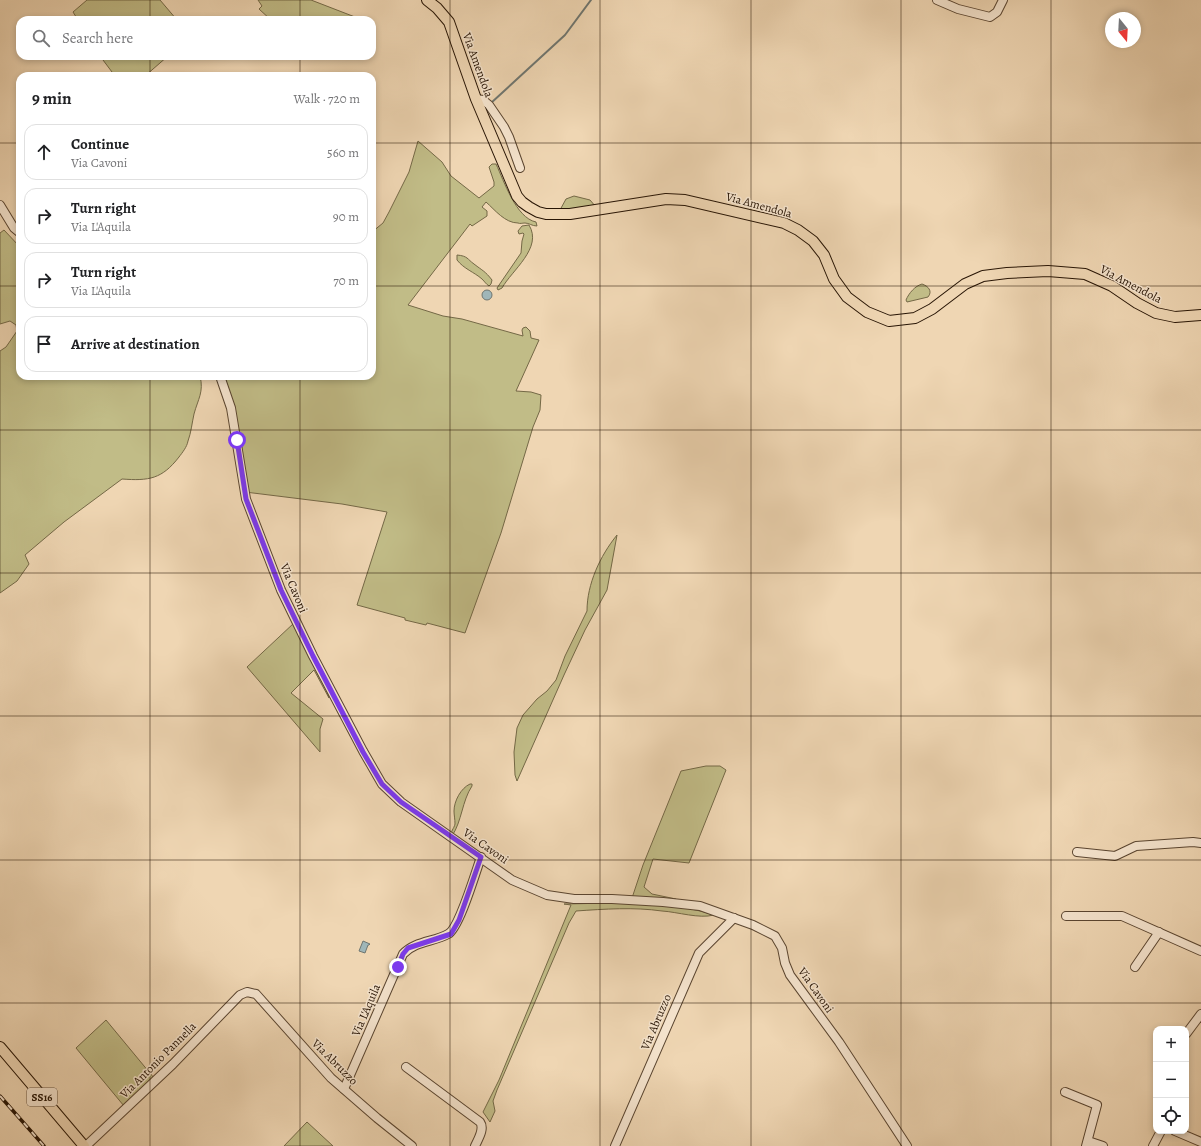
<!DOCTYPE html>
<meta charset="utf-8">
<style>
body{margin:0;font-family:Alegreya,serif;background:#f6f6f6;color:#202124}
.controls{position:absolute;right:12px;bottom:12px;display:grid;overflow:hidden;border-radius:8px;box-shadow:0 2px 6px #0003}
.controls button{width:36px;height:36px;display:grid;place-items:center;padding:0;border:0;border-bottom:1px solid #e0e0e0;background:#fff;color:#202124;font:20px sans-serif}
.compass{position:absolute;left:1105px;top:12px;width:36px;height:36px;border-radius:50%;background:#fff;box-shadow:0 2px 6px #0003;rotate:162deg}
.stop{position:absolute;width:12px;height:12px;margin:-9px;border:3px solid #7c3aed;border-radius:50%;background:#fff}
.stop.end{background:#7c3aed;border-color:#fff;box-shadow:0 1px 4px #0008}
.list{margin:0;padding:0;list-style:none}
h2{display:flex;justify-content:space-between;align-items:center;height:52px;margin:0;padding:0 16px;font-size:17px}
h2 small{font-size:13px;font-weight:400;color:#757577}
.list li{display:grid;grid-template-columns:26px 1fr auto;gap:12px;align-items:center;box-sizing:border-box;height:56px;margin:0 8px 8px;padding:0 8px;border:1px solid #e0e0e0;border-radius:12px}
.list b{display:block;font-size:15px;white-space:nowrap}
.list p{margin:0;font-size:13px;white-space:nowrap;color:#757577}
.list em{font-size:13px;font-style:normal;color:#757577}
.icon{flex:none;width:22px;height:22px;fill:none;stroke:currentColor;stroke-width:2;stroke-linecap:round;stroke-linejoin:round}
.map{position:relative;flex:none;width:1201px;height:1146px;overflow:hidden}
.search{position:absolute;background:#fff;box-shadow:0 2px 6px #0003;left:16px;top:16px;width:360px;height:44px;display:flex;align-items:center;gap:10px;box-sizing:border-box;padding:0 14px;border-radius:12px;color:#757577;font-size:15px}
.panel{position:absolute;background:#fff;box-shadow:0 2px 6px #0003;left:16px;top:72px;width:360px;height:308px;border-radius:12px}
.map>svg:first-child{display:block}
.green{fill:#c1bc87;stroke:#746846}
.water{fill:#9fb6b8;stroke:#6f7670}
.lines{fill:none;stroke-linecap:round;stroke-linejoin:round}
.stream{stroke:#6f7670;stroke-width:2}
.minor-casing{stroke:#5a4530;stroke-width:10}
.major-casing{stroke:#281505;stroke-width:12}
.minor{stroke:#f5e4ce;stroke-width:8}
.major{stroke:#efd6b3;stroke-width:10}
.rail-casing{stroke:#281505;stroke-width:3.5}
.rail{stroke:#f5e4ce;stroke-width:2;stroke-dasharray:6;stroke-linecap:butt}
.route{stroke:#7c3aed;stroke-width:5}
.grid{fill:none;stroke:#281505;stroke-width:1;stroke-opacity:0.55}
.labels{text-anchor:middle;stroke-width:3;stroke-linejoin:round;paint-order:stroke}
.shield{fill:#f5e4ce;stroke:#665341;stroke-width:1}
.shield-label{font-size:11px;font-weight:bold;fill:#281505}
.street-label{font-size:12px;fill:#281505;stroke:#f5e4ce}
</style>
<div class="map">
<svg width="1201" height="1146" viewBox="0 0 1201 1146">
<rect width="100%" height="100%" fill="#efd6b3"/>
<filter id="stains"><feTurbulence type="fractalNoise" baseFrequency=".005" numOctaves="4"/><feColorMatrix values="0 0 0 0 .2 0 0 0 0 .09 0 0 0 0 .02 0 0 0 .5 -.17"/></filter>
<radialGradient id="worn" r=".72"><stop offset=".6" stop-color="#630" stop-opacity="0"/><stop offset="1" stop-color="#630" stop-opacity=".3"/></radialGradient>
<g class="green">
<path d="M87,0H160L177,20H78L73,12Z"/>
<path d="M258,0H311L355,17H359L356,20H271L259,9L262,6Z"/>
<path d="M100,56H168L145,76H115Z"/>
<path d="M418,141L442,162L451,176L479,198L494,186V182L489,167L492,164H496C504,181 516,218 536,222L537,226C532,226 529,223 525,223C522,223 520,224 518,223C505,223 495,210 486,202L482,207L487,211V216L472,226L470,224L408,305L443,316L462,319L523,336L522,330L523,328L526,327L530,331L531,338L539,340L516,391L531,392L541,395L540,410L533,427L501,533L465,633L427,623L426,625L405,620V618L357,605L387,512L342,504L245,492L221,376H372V232L383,223L389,212L409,172Z"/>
<path d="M574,196L590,200L596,207L586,210H560L566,199Z"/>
<path d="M529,225C543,248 512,270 502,288L498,290L497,288L521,253L522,241L524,234L523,233L519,234L518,231L522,226Z"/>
<path d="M4,230L20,247V376H200C204,392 198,399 194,414C192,423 191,433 188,441C187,447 182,453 179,457C162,479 149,481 122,479L64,522L25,555L29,564L17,581L0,593V351L6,347L17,331L16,325L10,321L0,324V233Z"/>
<path d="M457,255C468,256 467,259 474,264C483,271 485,271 492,280L491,284L489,286C486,284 485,282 482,279C474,272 464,269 457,260Z"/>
<path d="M922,284C928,286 933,291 928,297L907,302L906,300C909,293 915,286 922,284Z"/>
<path d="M617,535L607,590L585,630L564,675L517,781L515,775L514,752L517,728L523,715L537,699L547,691L556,680L565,656L587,611C587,584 600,556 617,535Z"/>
<path d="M294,623L324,682L329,698L314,670L291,693L323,719L320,729V752L247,667Z"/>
<path d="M706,766H720L726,770L689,863L653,859L644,887L652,894L676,899L674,902L632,898L643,865L681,771Z"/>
<path d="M470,784H472V786C462,801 462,821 452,836C450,831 454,829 455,824C455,819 454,815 454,811C454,801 461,788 470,784Z"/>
<path d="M611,903C645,904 682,904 714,915C699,919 678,912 662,911C634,907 605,909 576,911L569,923L497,1090L493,1101L495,1111L490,1122L483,1112L499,1080L571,905L564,904Z"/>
<path d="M106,1020L154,1078L124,1106L76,1048Z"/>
<path d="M307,1122L333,1146H284Z"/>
</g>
<g class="water">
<circle cx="487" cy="295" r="5"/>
<path d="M363,941L370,944L369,945H368L365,953L359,951Z"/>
</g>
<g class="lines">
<path class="stream" d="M491,103L565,35L591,0"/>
<defs>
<g id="minor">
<path d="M937,0L958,9L990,17L997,12L1003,0"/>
<path d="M476,99L483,100L489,105L504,127L509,137L520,168"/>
<path d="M0,205L14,228L20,233"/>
<path d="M220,376L231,408L246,499L281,590L313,656L363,751L382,784L401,802L512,880L547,895L574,899H612L663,902L700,906L753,925L775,936L782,948L785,963L790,975L839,1042L907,1146"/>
<path d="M1077,852L1115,856L1136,846L1193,842L1201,843"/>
<path d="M1066,916H1122L1201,951"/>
<path d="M1135,967L1159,932"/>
<path d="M1186,1034L1201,1014"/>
<path d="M406,1067L480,1122C485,1129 478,1139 475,1146"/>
<path d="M344,1089L403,954C415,941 434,942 448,934C459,929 476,871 481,857"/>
<path d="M1065,1092L1097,1105L1086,1146"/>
<path d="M1175,1131L1201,1142"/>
<path d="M1088,1141L1103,1146"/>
<path d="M86,1146L173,1064L240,995L247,992L256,994L331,1078L377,1118L412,1146"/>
<path d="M615,1146L699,953L734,918"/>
<path d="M1153,1146L1161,1131"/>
</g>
<g id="major">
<path d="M427,0L437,8L449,22L476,99L517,196L522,202L529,207L538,212L546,214H570L666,199L685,200L784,223L798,230L813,241L824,255L834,279L847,297L867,312L889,321L915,318L932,309L965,284L983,276L1007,273L1048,271L1085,274L1112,286L1137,303L1156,313L1175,317L1201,315"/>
<path d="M0,1047L84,1146"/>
</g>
</defs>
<use href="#minor" class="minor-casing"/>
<use href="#major" class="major-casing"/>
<use href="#minor" class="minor"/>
<use href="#major" class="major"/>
<defs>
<path id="rail" d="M0,1096L44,1146"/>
</defs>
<use href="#rail" class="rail-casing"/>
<use href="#rail" class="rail"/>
</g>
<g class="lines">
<path class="route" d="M237,440L246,499L281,590L313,656L363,752L382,784L401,802L481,857L459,920L451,934L408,948L403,954L398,967"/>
</g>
<path class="grid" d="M150,0V20M300,0V20M450,0V1146M600,0V1146M751,0V1146M901,0V1146M1051,0V1146M150,56V76M300,56V76M0,143H20M372,143H1201M0,286H20M372,286H1201M150,376V1146M300,376V1146M0,430H1201M0,573H1201M0,716H1201M0,860H1201M0,1003H1201"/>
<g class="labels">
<rect class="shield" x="27" y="1088" width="30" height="18" rx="3"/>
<g class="shield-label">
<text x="42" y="1101">SS16</text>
</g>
<g class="street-label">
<text transform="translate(478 65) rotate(70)" y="4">Via Amendola</text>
<text transform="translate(759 205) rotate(15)" y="4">Via Amendola</text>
<text transform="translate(1131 284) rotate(28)" y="4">Via Amendola</text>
<text transform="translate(294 588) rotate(67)" y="4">Via Cavoni</text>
<text transform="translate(486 846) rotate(35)" y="4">Via Cavoni</text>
<text transform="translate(816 990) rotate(55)" y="4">Via Cavoni</text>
<text transform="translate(366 1010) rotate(-67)" y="4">Via L'Aquila</text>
<text transform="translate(656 1022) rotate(-67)" y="4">Via Abruzzo</text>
<text transform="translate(158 1060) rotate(-45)" y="4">Via Antonio Pannella</text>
<text transform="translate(335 1062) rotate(45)" y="4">Via Abruzzo</text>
</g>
</g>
<rect width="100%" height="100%" filter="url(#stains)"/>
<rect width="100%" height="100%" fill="url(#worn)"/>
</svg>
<div class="controls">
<button>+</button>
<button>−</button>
<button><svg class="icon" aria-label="locate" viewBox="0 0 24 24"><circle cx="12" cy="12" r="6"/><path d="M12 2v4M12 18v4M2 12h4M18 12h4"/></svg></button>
</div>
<svg class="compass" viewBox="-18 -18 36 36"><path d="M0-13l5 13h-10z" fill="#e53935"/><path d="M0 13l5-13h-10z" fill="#757577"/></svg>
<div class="stop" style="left:237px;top:440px"></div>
<div class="stop end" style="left:398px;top:967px"></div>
<div class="search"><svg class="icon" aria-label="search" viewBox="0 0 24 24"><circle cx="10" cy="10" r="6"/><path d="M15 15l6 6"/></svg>Search here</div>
<section class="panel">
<h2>9 min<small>Walk · 720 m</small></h2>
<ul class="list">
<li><svg class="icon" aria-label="ahead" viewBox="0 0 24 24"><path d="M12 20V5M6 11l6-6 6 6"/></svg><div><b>Continue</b><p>Via Cavoni</p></div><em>560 m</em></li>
<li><svg class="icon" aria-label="right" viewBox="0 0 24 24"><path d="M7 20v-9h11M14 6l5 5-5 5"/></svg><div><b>Turn right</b><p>Via L'Aquila</p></div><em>90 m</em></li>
<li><svg class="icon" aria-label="right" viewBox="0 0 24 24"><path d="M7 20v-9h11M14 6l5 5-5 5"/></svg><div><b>Turn right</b><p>Via L'Aquila</p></div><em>70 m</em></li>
<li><svg class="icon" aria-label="arrive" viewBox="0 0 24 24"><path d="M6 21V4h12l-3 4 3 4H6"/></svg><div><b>Arrive at destination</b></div></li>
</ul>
</section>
</div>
